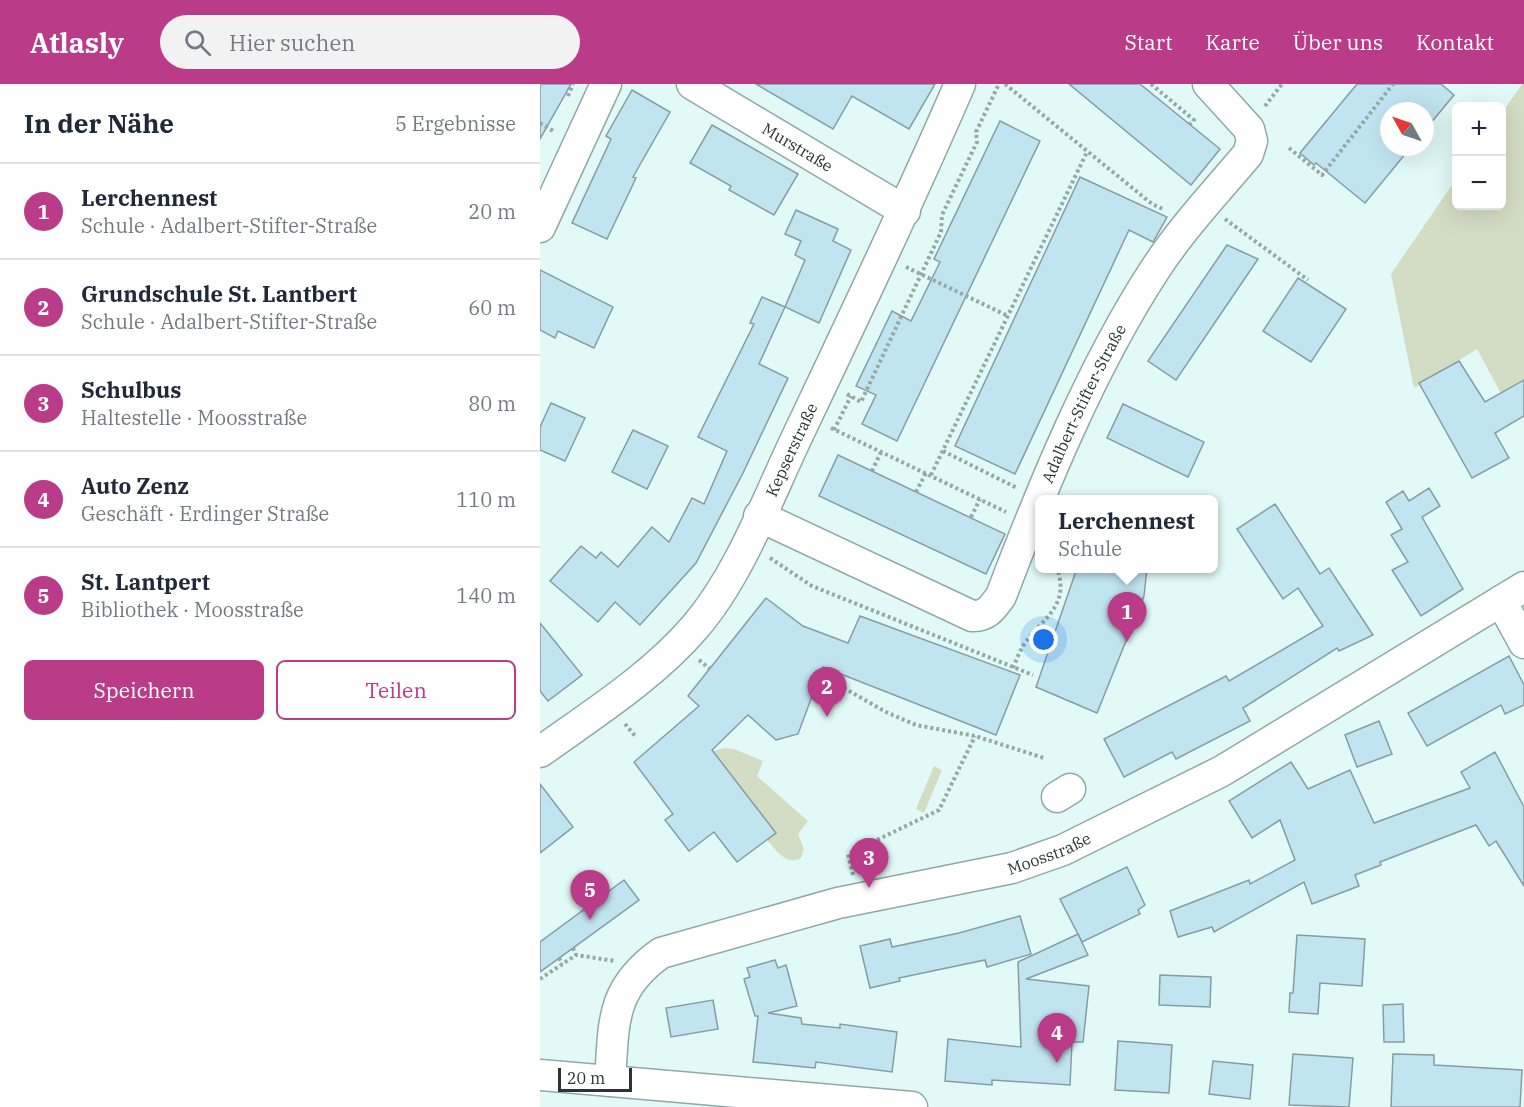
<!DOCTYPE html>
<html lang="de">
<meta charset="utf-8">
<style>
body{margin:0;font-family:"IBM Plex Serif",serif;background:#f2f2f3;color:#1f2937}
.controls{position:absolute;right:18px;top:18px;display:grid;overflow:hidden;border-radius:9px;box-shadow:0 6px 24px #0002}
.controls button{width:54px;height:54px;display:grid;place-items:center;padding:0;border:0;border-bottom:2px solid #e0e1e3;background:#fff;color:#1f2937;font:30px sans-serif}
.compass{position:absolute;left:840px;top:18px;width:54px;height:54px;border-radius:50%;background:#fff;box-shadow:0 6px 24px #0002;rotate:310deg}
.scale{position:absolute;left:18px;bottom:15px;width:74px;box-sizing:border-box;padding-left:6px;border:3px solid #2b3433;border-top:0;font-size:16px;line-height:21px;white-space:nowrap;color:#2b3433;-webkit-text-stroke:4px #fff;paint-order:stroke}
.you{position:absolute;left:504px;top:556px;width:21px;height:21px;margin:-15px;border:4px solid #fff;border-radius:50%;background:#1a73e8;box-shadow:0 0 0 9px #1a73e833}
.badge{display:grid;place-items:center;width:39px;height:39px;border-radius:50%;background:#ba3b88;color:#fff;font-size:20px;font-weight:700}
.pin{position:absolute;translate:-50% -50px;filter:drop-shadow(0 2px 3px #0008)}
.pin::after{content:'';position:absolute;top:32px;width:21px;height:18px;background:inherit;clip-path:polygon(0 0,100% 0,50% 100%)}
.popup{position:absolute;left:495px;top:411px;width:183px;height:78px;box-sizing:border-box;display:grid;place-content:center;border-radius:9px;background:#fff;filter:drop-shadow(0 2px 4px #0005);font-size:20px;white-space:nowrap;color:#747a83}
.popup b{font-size:22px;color:#1f2937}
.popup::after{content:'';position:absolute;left:50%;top:100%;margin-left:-12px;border:12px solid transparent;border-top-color:#fff}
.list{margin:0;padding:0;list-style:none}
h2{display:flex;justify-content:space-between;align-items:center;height:78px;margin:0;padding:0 24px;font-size:26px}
h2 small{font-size:20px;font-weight:400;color:#747a83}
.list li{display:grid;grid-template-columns:39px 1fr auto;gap:18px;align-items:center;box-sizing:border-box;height:96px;padding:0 24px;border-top:2px solid #e0e1e3}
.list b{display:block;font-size:22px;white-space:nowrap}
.list p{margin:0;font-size:20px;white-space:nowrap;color:#747a83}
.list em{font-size:20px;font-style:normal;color:#747a83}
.actions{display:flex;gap:12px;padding:18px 24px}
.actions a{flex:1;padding:14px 0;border:2px solid #ba3b88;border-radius:9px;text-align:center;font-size:21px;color:#ba3b88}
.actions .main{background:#ba3b88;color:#fff}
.icon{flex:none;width:33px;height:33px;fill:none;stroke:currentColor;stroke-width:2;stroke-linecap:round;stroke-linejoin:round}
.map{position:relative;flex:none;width:984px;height:1023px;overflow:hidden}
header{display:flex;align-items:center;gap:36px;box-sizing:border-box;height:84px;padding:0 30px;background:#ba3b88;color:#fff}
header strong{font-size:28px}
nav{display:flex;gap:33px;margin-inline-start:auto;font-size:21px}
.search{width:420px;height:54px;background:#f2f2f3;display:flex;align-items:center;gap:15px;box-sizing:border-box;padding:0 21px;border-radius:33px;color:#747a83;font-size:22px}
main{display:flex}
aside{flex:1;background:#fff}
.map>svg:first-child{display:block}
.green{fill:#d3ddc3}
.building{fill:#c0e4f0;stroke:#879ca3;stroke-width:1.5}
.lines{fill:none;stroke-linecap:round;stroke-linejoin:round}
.minor-casing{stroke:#91a8a5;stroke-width:33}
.path{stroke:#95a8a5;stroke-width:4;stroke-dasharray:3 3;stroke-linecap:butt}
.minor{stroke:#fff;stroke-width:30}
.labels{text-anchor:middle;stroke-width:4.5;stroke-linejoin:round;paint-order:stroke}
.street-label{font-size:16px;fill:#2b3433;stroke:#fff}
</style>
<header>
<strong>Atlasly</strong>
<div class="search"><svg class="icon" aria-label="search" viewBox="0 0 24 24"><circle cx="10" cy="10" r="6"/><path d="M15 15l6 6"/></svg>Hier suchen</div>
<nav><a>Start</a><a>Karte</a><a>Über uns</a><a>Kontakt</a></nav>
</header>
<main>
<aside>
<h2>In der Nähe<small>5 Ergebnisse</small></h2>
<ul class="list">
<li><span class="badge">1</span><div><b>Lerchennest</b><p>Schule · Adalbert-Stifter-Straße</p></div><em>20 m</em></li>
<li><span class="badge">2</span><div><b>Grundschule St. Lantbert</b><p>Schule · Adalbert-Stifter-Straße</p></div><em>60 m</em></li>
<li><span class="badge">3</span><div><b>Schulbus</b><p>Haltestelle · Moosstraße</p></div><em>80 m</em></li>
<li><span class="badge">4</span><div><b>Auto Zenz</b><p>Geschäft · Erdinger Straße</p></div><em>110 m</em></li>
<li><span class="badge">5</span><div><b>St. Lantpert</b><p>Bibliothek · Moosstraße</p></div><em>140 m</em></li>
</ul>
<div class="actions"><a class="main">Speichern</a><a>Teilen</a></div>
</aside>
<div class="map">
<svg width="984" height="1023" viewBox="0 0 984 1023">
<rect width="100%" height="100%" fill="#e1faf7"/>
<g class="green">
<path d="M982,0H984V297L962,311L937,265L874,304L851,190L916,95V122H962V29Z"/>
<path d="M185,664L194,665L223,677L217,692L268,737L258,750L264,765L261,774C246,782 236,766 227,756L235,748L173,667Z"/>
<path d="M394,682L402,686L384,729L376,725Z"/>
</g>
<g class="building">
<path d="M0,0H31L0,55Z"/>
<path d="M216,0H395L369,45L312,12L293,45Z"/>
<path d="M529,0H600L680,65L651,101Z"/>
<path d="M817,0H901L914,11L885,46V27H849V63H871L825,119L776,79L774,81L760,69Z"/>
<path d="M92,6L130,28L93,93L96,94L67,155L32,139L71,55L66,52Z"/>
<path d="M460,37L500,57L357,357L322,340L336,311L316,302L352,227L371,237L400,178L394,175Z"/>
<path d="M172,41L258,90L234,131L189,106L191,102L150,79Z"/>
<path d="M540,93L627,133L613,158L589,146L475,390L415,362Z"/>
<path d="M256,126L298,145L293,157L311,166L279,239L245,223L265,176L255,171L261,157L245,150Z"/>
<path d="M687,161L718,175L636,296L608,277Z"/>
<path d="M0,186L73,223L54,264L18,247L15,254L0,246Z"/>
<path d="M758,194L806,225L771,278L723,247Z"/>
<path d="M222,213L245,223L219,280L248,294L203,389L156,479L100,541L75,518L58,538L10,497L41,462L56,474L61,468L78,483L112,443L129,458L152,414L164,420L187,367L158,353L214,240L210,239Z"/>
<path d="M919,277L945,318L984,296V332L955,349L969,374L932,394L879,299Z"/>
<path d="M11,319L45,334L25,377L0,366V343Z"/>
<path d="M583,320L664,358L648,393L567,354Z"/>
<path d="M93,346L128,362L107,405L72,388Z"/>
<path d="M298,371L465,450L446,490L279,412Z"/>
<path d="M889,404L900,422L882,433L923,505L881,532L852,486L868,478L851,451L862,445L846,418L863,407L869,417Z"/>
<path d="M735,420L780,490L789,484L833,551L799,567L797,564L703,624L710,637L636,675L632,668L584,693L564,655L686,592L689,597L783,542L758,504L743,515L697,445Z"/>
<path d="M537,484H607L604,512L557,629L496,603Z"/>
<path d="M226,514L263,542L308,559L320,532L480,591L456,651L283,583L258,650L236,656L208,631L172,666L236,749L197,778L174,748L149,767L125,736L133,730L94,678L159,622L148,612Z"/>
<path d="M0,539L42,591L8,617L0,607Z"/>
<path d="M969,572L984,601V621L965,630L961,621L887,662L868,629Z"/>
<path d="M839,637L852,670L817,683L805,651Z"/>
<path d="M955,668L984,723V802L956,757L949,762L936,741L840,778L841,781L815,791L819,802L772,820L764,798L674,848L672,843L638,853L630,827L709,796L710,800L755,776L740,736L712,754L689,717L751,678L768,705L810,686L834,739L930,704L921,688Z"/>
<path d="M0,700L33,743L0,769Z"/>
<path d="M587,783L605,821L598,826L600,830L542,858L520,815Z"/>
<path d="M84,796L99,816L0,888V858Z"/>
<path d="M480,832L491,870L447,883L445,876L359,894L360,897L330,904L320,862L350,855L352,863L419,849Z"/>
<path d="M538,850L548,871L486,895L549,902L543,958H532L530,1001L452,996V1001L405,997L408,955L481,963L478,878Z"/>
<path d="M757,851L825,855L822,902L780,899L778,930L749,928L750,909H753Z"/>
<path d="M235,876L238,884L246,881L257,922L228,929L261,934L262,940L300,944V940L357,948L352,988L276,978L275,984L213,978L218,932H215L204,895L210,893L207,884Z"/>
<path d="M620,891L671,893L670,923L619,921Z"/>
<path d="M173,916L178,945L131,953L126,924Z"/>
<path d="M863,920L864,958H844L843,921Z"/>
<path d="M578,957L632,961L629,1009L575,1006Z"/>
<path d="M753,970L813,974L809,1023L749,1021Z"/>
<path d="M853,970L894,971V981L982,986L980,1023H851Z"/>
<path d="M673,977L713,981L710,1015L669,1010Z"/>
</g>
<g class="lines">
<defs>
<g id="minor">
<path id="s1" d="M152,0L365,127"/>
<path d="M0,143L66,0"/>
<path id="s2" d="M219,432L432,532C447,533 453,523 461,512C502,404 551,284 614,187C641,145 676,108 708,70L712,57L709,45L668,0"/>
<path d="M961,517L984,559"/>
<path id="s3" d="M0,668C53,630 112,593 155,543C199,492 227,416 256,355C312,237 368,120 420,0"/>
<path d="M517,713L530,705"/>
<path d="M0,991L372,1023"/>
<path id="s4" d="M70,997C74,939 70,905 121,869L298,819L472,784L523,766L682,687L984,503"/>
</g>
</defs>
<use href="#minor" class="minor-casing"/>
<g class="path">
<path d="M465,0L612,120L625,126"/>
<path d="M611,0L654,36L649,41"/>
<path d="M28,12L33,0"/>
<path d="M725,22L742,0"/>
<path d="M0,39L15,48"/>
<path d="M749,64L782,91L853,0"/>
<path d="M685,135L768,196"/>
<path d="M366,183L468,232"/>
<path d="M307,310L321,318L401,148L402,131L437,58L436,48L459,0"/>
<path d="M291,344L466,428"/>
<path d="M294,346L311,312"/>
<path d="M403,367L477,404"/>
<path d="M332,387L341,368"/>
<path d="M391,391L547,68"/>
<path d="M376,408L386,389"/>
<path d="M431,433L440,415"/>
<path d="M230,474L272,502L493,591"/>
<path d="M519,487L531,484"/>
<path d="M159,576L170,585"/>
<path d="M473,584C476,577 479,569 483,562C500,535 531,524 517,484"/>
<path d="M288,595L346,628L376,641L435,652L504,674"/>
<path d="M85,640L96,653"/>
<path d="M313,791L308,770L399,726L435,652"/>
<path d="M33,864L36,871"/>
<path d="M19,874L22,880"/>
<path d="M0,895L36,871L75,877"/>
</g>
<use href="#minor" class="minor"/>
</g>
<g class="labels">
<g class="street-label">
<text dy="6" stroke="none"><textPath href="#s1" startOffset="123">Murstraße</textPath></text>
<text dy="6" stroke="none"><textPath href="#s2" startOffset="482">Adalbert-Stifter-Straße</textPath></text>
<text dy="6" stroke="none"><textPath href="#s3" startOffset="402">Kepserstraße</textPath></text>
<text dy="6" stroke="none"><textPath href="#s4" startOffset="546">Moosstraße</textPath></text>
</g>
</g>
</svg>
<div class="controls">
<button>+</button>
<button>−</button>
</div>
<svg class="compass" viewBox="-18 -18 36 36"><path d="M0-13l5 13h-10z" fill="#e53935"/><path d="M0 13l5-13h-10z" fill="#747a83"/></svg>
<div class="scale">20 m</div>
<div class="you"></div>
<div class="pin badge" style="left:587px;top:558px">1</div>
<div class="popup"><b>Lerchennest</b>Schule</div>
<div class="pin badge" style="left:287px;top:633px">2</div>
<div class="pin badge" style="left:329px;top:804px">3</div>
<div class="pin badge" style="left:517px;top:979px">4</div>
<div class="pin badge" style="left:50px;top:836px">5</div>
</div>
</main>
